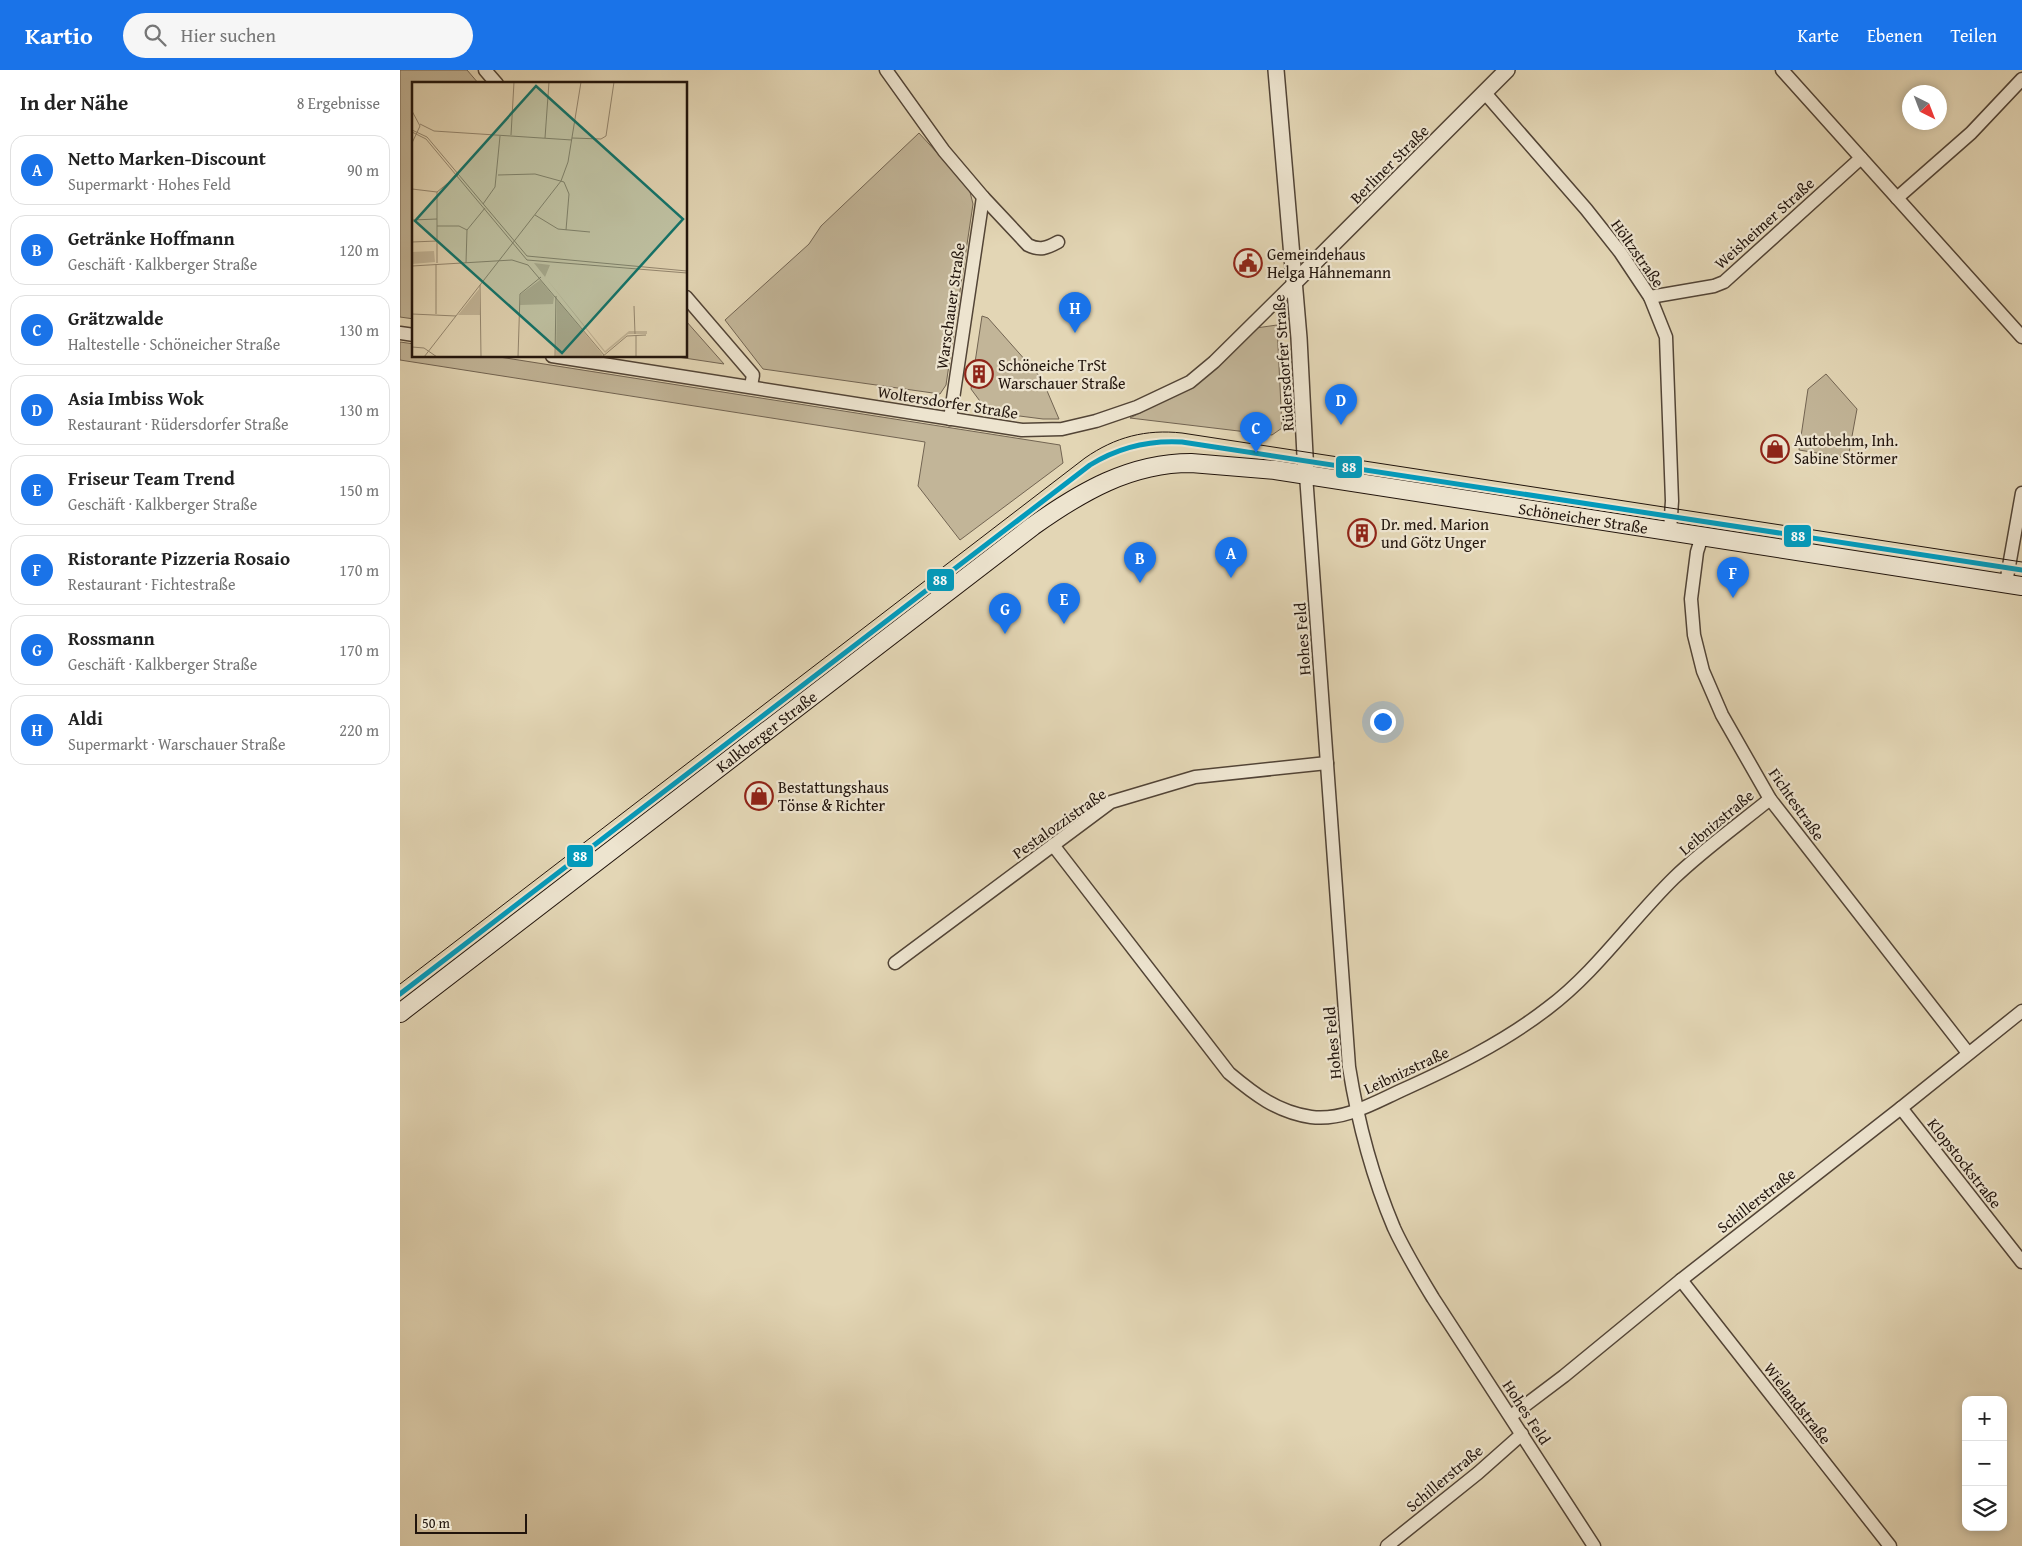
<!DOCTYPE html>
<html lang="de">
<meta charset="utf-8">
<style>
body{margin:0;font-family:"Gentium Book Plus",serif;background:#f6f6f6;color:#222}
.controls{position:absolute;right:15px;bottom:15px;display:grid;overflow:hidden;border-radius:10px;box-shadow:0 2px 8px #0003}
.controls button{width:45px;height:45px;display:grid;place-items:center;padding:0;border:0;border-bottom:1px solid #e0e0e0;background:#fff;color:#222;font:25px sans-serif}
.compass{position:absolute;left:1502px;top:15px;width:45px;height:45px;border-radius:50%;background:#fff;box-shadow:0 2px 8px #0003;rotate:138deg}
.scale{position:absolute;left:15px;bottom:12px;width:112px;box-sizing:border-box;padding-left:5px;border:2px solid #21140c;border-top:0;font-size:14px;line-height:18px;white-space:nowrap;color:#21140c;-webkit-text-stroke:4px #ede4cf;paint-order:stroke}
.you{position:absolute;left:982px;top:651px;width:18px;height:18px;margin:-12px;border:4px solid #fff;border-radius:50%;background:#1a73e8;box-shadow:0 0 0 8px #1a73e833}
.badge{display:grid;place-items:center;width:32px;height:32px;border-radius:50%;background:#1a73e8;color:#fff;font-size:16px;font-weight:700}
.pin{position:absolute;translate:-50% -41px;filter:drop-shadow(0 1px 2px #0008)}
.pin::after{content:'';position:absolute;top:26px;width:18px;height:15px;background:inherit;clip-path:polygon(0 0,100% 0,50% 100%)}
.list{margin:0;padding:0;list-style:none}
h2{display:flex;justify-content:space-between;align-items:center;height:65px;margin:0;padding:0 20px;font-size:21px}
h2 small{font-size:16px;font-weight:400;color:#767676}
.list li{display:grid;grid-template-columns:32px 1fr auto;gap:15px;align-items:center;box-sizing:border-box;height:70px;margin:0 10px 10px;padding:0 10px;border:1px solid #e0e0e0;border-radius:15px}
.list b{display:block;font-size:19px;white-space:nowrap}
.list p{margin:0;font-size:16px;white-space:nowrap;color:#767676}
.list em{font-size:16px;font-style:normal;color:#767676}
.icon{flex:none;width:28px;height:28px;fill:none;stroke:currentColor;stroke-width:2;stroke-linecap:round;stroke-linejoin:round}
.map{position:relative;flex:none;width:1622px;height:1476px;overflow:hidden}
header{display:flex;align-items:center;gap:30px;box-sizing:border-box;height:70px;padding:0 25px;background:#1a73e8;color:#fff}
header strong{font-size:24px}
nav{display:flex;gap:28px;margin-inline-start:auto;font-size:18px}
.search{width:350px;height:45px;background:#f6f6f6;display:flex;align-items:center;gap:12px;box-sizing:border-box;padding:0 18px;border-radius:28px;color:#767676;font-size:19px}
main{display:flex}
aside{flex:1;background:#fff}
.map>svg:first-child{display:block}
.green{fill:#c2b598;stroke:#726452}
.lines{fill:none;stroke-linecap:round;stroke-linejoin:round}
.minor-casing{stroke:#524436;stroke-width:15}
.tertiary-casing{stroke:#524436;stroke-width:18}
.secondary-casing{stroke:#21140c;stroke-width:20}
.minor{stroke:#ede4cf;stroke-width:12}
.tertiary{stroke:#ede4cf;stroke-width:15}
.secondary{stroke:#ede4cf;stroke-width:18}
.tram{stroke:#21140c;stroke-width:1}
.tram-1-casing{stroke:#ede4cf;stroke-width:9}
.tram-1{stroke:#039abb;stroke-width:5}
.labels{text-anchor:middle;stroke-width:4.5;stroke-linejoin:round;paint-order:stroke}
.street-label{font-size:16px;fill:#21140c;stroke:#ede4cf}
.poi-label{font-size:16px;fill:#21140c;stroke:#ede4cf;text-anchor:start}
.inset-road{fill:none;stroke:#958871;stroke-width:1}
.view{fill:#0f766e;fill-opacity:0.15;stroke:#0f766e;stroke-width:2.5}
.inset-edge{fill:none;stroke:#21140c;stroke-width:2.5}
.line-badge{stroke:#ede4cf;stroke-width:2}
.badge-label{font-size:14px;text-anchor:middle;font-weight:bold;fill:#fff}
</style>
<header>
<strong>Kartio</strong>
<div class="search"><svg class="icon" aria-label="search" viewBox="0 0 24 24"><circle cx="10" cy="10" r="6"/><path d="M15 15l6 6"/></svg>Hier suchen</div>
<nav><a>Karte</a><a>Ebenen</a><a>Teilen</a></nav>
</header>
<main>
<aside>
<h2>In der Nähe<small>8 Ergebnisse</small></h2>
<ul class="list">
<li><span class="badge">A</span><div><b>Netto Marken-Discount</b><p>Supermarkt · Hohes Feld</p></div><em>90 m</em></li>
<li><span class="badge">B</span><div><b>Getränke Hoffmann</b><p>Geschäft · Kalkberger Straße</p></div><em>120 m</em></li>
<li><span class="badge">C</span><div><b>Grätzwalde</b><p>Haltestelle · Schöneicher Straße</p></div><em>130 m</em></li>
<li><span class="badge">D</span><div><b>Asia Imbiss Wok</b><p>Restaurant · Rüdersdorfer Straße</p></div><em>130 m</em></li>
<li><span class="badge">E</span><div><b>Friseur Team Trend</b><p>Geschäft · Kalkberger Straße</p></div><em>150 m</em></li>
<li><span class="badge">F</span><div><b>Ristorante Pizzeria Rosaio</b><p>Restaurant · Fichtestraße</p></div><em>170 m</em></li>
<li><span class="badge">G</span><div><b>Rossmann</b><p>Geschäft · Kalkberger Straße</p></div><em>170 m</em></li>
<li><span class="badge">H</span><div><b>Aldi</b><p>Supermarkt · Warschauer Straße</p></div><em>220 m</em></li>
</ul>
</aside>
<div class="map">
<svg width="1622" height="1476" viewBox="0 0 1622 1476">
<rect width="100%" height="100%" fill="#e3d6b5"/>
<filter id="stains"><feTurbulence type="fractalNoise" baseFrequency=".004" numOctaves="4"/><feColorMatrix values="0 0 0 0 .2 0 0 0 0 .09 0 0 0 0 .02 0 0 0 .5 -.17"/></filter>
<radialGradient id="worn" r=".72"><stop offset=".6" stop-color="#630" stop-opacity="0"/><stop offset="1" stop-color="#630" stop-opacity=".3"/></radialGradient>
<g class="green">
<path d="M0,0H67L79,14H14V249L0,247Z"/>
<path d="M519,63L569,118L573,134L546,315L540,324L363,299L325,250L409,174L421,156Z"/>
<path d="M582,246L588,248L642,309L659,349H643L588,342L571,319Z"/>
<path d="M286,251L324,294L271,286H286Z"/>
<path d="M877,255L882,358L872,365L730,348L785,320L856,258Z"/>
<path d="M0,272L14,274V286H93L660,375L663,393L560,470L518,416L525,372L0,290Z"/>
<path d="M1426,304L1457,339L1448,388L1399,380L1408,319Z"/>
</g>
<g class="lines">
<defs>
<g id="minor">
<path d="M85,0L97,14"/>
<path d="M486,0L544,81L583,127L550,349"/>
<path d="M1382,0L1622,267"/>
<path d="M1085,23L1186,139L1220,182L1250,227L1266,267L1272,431L1270,461"/>
<path d="M583,127L628,175C640,181 647,178 658,172"/>
<path d="M1497,128L1571,63L1622,9"/>
<path d="M286,227L353,305L351,316"/>
<path d="M1250,227L1314,216L1324,212L1461,88"/>
<path d="M0,263L14,265"/>
<path d="M152,286L622,360L662,359L696,351L737,337L790,312L814,292L895,212"/>
<path d="M906,405L949,997C958,1053 972,1106 994,1158C1005,1182 1019,1205 1033,1228L1194,1476"/>
<path d="M1302,466L1297,482L1291,529L1294,565L1303,601L1322,645L1370,729L1568,983"/>
<path d="M1606,513L1622,423"/>
<path d="M653,775L829,1003C854,1024 877,1042 911,1047C943,1051 972,1034 1000,1021C1051,998 1103,973 1148,938C1196,902 1231,850 1274,808C1303,780 1338,755 1370,729"/>
<path d="M495,893L711,732L795,707L927,693"/>
<path d="M1501,1038L1622,1192"/>
<path d="M1281,1210L1490,1476"/>
<path d="M1111,1346L1164,1306L1281,1210L1501,1038L1622,941"/>
<path d="M987,1476L1078,1403L1122,1364"/>
</g>
<g id="tertiary">
<path d="M876,0L899,268L906,405"/>
<path d="M895,212L1107,0"/>
</g>
<g id="secondary">
<path id="s1" d="M0,943L633,456C681,422 730,393 791,393L875,400L1622,516"/>
</g>
</defs>
<use href="#minor" class="minor-casing"/>
<use href="#tertiary" class="tertiary-casing"/>
<use href="#secondary" class="secondary-casing"/>
<use href="#minor" class="minor"/>
<use href="#tertiary" class="tertiary"/>
<use href="#secondary" class="secondary"/>
<path class="tram" d="M0,914L685,388C715,367 746,359 782,363L1622,492"/>
<defs>
<path id="tram-1" d="M0,924L690,395C719,377 748,370 782,372L1622,500"/>
</defs>
<use href="#tram-1" class="tram-1-casing"/>
<use href="#tram-1" class="tram-1"/>
</g>
<defs>
<symbol id="civic-ring" viewBox="-11 -11 22 22"><circle r="9.5" fill="#ede4cf" stroke="#8f2418" stroke-width="1.5"/><path d="M-.6-6.5H3V-4.5H.6V-3L4-1V1h2V6H-6V1h2V-1L-.6-3ZM-1.2 2.5V6h2.4V2.5Z" fill="#8f2418"/></symbol>
<symbol id="building-ring" viewBox="-11 -11 22 22"><circle r="9.5" fill="#ede4cf" stroke="#8f2418" stroke-width="1.5"/><path d="M-4-6H4V6H1V3H-1V6H-4ZM-2.5-4.3h1.7v1.8h-1.7ZM.8-4.3h1.7v1.8H.8ZM-2.5-1h1.7V.8h-1.7ZM.8-1h1.7V.8H.8Z" fill="#8f2418"/></symbol>
<symbol id="shop-ring" viewBox="-11 -11 22 22"><circle r="9.5" fill="#ede4cf" stroke="#8f2418" stroke-width="1.5"/><path d="M-5-2.5h2.3a2.7 3.5 0 0 1 5.4 0H5L5.5 6h-11ZM-1.5-2.5h3a1.5 2.3 0 0 0-3 0Z" fill="#8f2418"/></symbol>
</defs>
<g fill-rule="evenodd">
<use href="#civic-ring" x="832" y="177" width="32" height="32"/>
<use href="#building-ring" x="563" y="288" width="32" height="32"/>
<use href="#shop-ring" x="1359" y="363" width="32" height="32"/>
<use href="#building-ring" x="946" y="447" width="32" height="32"/>
<use href="#shop-ring" x="343" y="710" width="32" height="32"/>
</g>
<g class="labels">
<g class="street-label">
<text transform="translate(989 94) rotate(-45)" y="6">Berliner Straße</text>
<text transform="translate(1364 153) rotate(-42)" y="6">Weisheimer Straße</text>
<text transform="translate(1238 183) rotate(55)" y="6">Höltzstraße</text>
<text transform="translate(550 236) rotate(-82)" y="6">Warschauer Straße</text>
<text transform="translate(883 293) rotate(-94)" y="6">Rüdersdorfer Straße</text>
<text transform="translate(548 332) rotate(9)" y="6">Woltersdorfer Straße</text>
<text dy="6" stroke="none"><textPath href="#s1" startOffset="1368">Schöneicher Straße</textPath></text>
<text transform="translate(902 569) rotate(-94)" y="6">Hohes Feld</text>
<text dy="6" stroke="none"><textPath href="#s1" startOffset="462">Kalkberger Straße</textPath></text>
<text transform="translate(1397 734) rotate(55)" y="6">Fichtestraße</text>
<text transform="translate(1316 752) rotate(-40)" y="6">Leibnizstraße</text>
<text transform="translate(659 753) rotate(-35)" y="6">Pestalozzistraße</text>
<text transform="translate(932 973) rotate(-95)" y="6">Hohes Feld</text>
<text transform="translate(1006 1000) rotate(-25)" y="6">Leibnizstraße</text>
<text transform="translate(1565 1093) rotate(52)" y="6">Klopstockstraße</text>
<text transform="translate(1356 1130) rotate(-38)" y="6">Schillerstraße</text>
<text transform="translate(1398 1333) rotate(52)" y="6">Wielandstraße</text>
<text transform="translate(1127 1342) rotate(57)" y="6">Hohes Feld</text>
<text transform="translate(1044 1408) rotate(-40)" y="6">Schillerstraße</text>
</g>
<g class="poi-label">
<text x="867" y="190">Gemeindehaus<tspan x="867" dy="18">Helga Hahnemann</tspan></text>
<text x="598" y="301">Schöneiche TrSt<tspan x="598" dy="18">Warschauer Straße</tspan></text>
<text x="1394" y="376">Autobehm, Inh.<tspan x="1394" dy="18">Sabine Störmer</tspan></text>
<text x="981" y="460">Dr. med. Marion<tspan x="981" dy="18">und Götz Unger</tspan></text>
<text x="378" y="723">Bestattungshaus<tspan x="378" dy="18">Tönse &amp; Richter</tspan></text>
</g>
</g>
<g transform="translate(12 12)">
<rect width="275" height="275" fill="#e3d6b5"/>
<path d="M22,169L23,180L0,182V170ZM122,181L138,183L133,195L193,269L217,249H235V252H216L193,271ZM128,198L142,215L141,222L108,223L109,212ZM67,207L68,233H46ZM145,218L191,273L189,275H144Z" fill="#c2b598"/>
<path class="inset-road" d="M0,29L8,44L0,61M8,42L22,49L160,58M0,48L15,55L115,174L275,189M0,50L14,57L115,178L275,191M99,53L102,0M133,56L137,0M160,56L189,57L194,54L202,0M86,93L123,92L152,100L157,112L154,148M0,107L25,110M71,122L83,105L88,54M123,133L146,147L178,150M0,138L25,137M25,144H47L55,148M0,160L25,159M25,181V110L46,93M54,181L55,148L73,126M24,182V232M0,184L100,178L116,183L192,273M68,203L69,275M222,224L223,252M0,232L44,234M0,265L12,266L25,275M12,275L149,99L156,80L169,0M106,275L108,212L129,195M143,275L144,214M190,275L215,254L234,253M224,275V253"/>
<path class="view" d="M124,4L271,137L150,271L3,139Z"/>
<rect width="275" height="275" class="inset-edge"/>
</g>
<g class="line-badge">
<rect x="935" y="385" width="28" height="24" rx="5" fill="#039abb"/>
<rect x="1383" y="454" width="29" height="24" rx="5" fill="#039abb"/>
<rect x="526" y="498" width="29" height="24" rx="5" fill="#039abb"/>
<rect x="166" y="774" width="28" height="24" rx="5" fill="#039abb"/>
</g>
<g class="badge-label">
<text x="949" y="402">88</text>
<text x="1398" y="471">88</text>
<text x="540" y="515">88</text>
<text x="180" y="791">88</text>
</g>
<rect width="100%" height="100%" filter="url(#stains)"/>
<rect width="100%" height="100%" fill="url(#worn)"/>
</svg>
<div class="controls">
<button>+</button>
<button>−</button>
<button><svg class="icon" aria-label="layers" viewBox="0 0 24 24"><path d="M12 4l9 5-9 5-9-5zM3 14l9 5 9-5"/></svg></button>
</div>
<svg class="compass" viewBox="-18 -18 36 36"><path d="M0-13l5 13h-10z" fill="#e53935"/><path d="M0 13l5-13h-10z" fill="#767676"/></svg>
<div class="scale">50 m</div>
<div class="you"></div>
<div class="pin badge" style="left:831px;top:508px">A</div>
<div class="pin badge" style="left:740px;top:513px">B</div>
<div class="pin badge" style="left:856px;top:383px">C</div>
<div class="pin badge" style="left:941px;top:355px">D</div>
<div class="pin badge" style="left:664px;top:554px">E</div>
<div class="pin badge" style="left:1333px;top:528px">F</div>
<div class="pin badge" style="left:605px;top:564px">G</div>
<div class="pin badge" style="left:675px;top:263px">H</div>
</div>
</main>
